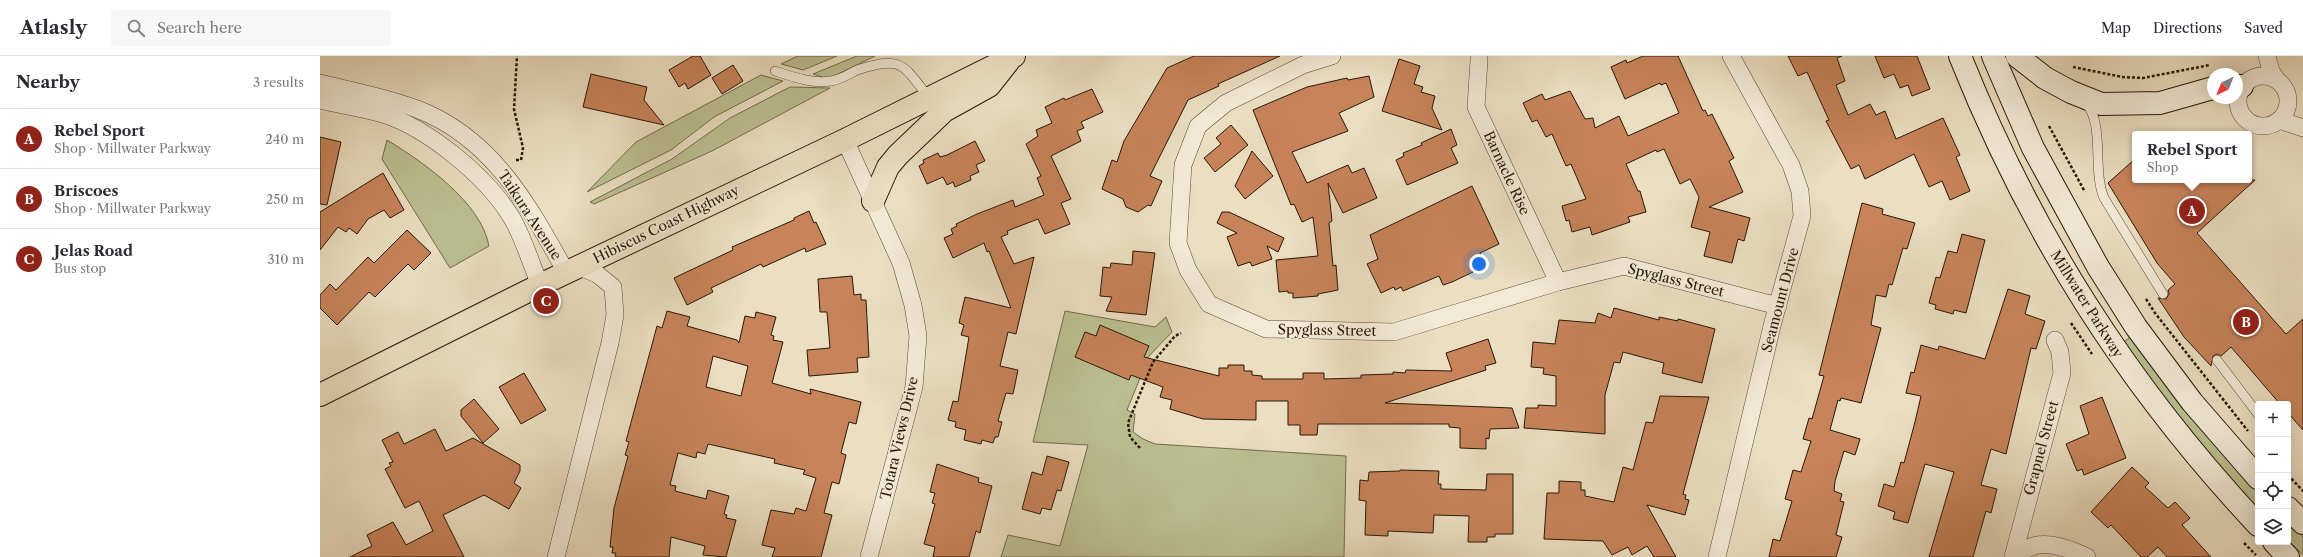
<!DOCTYPE html>
<meta charset="utf-8">
<style>
body{margin:0;font-family:"Libre Caslon Text",serif;background:#f7f7f7;color:#2b2b33}
.controls{position:absolute;right:12px;bottom:12px;display:grid;overflow:hidden;border-radius:4px;box-shadow:0 4px 16px #0002}
.controls button{width:36px;height:36px;display:grid;place-items:center;padding:0;border:0;border-bottom:1px solid #e1e1e2;background:#fff;color:#2b2b33;font:20px sans-serif}
.compass{position:absolute;left:1887px;top:12px;width:36px;height:36px;border-radius:50%;background:#fff;box-shadow:0 4px 16px #0002;rotate:223deg}
.you{position:absolute;left:1159px;top:208px;width:14px;height:14px;margin:-10px;border:3px solid #fff;border-radius:50%;background:#1a73e8;box-shadow:0 0 0 6px #1a73e833}
.badge{display:grid;place-items:center;width:26px;height:26px;border-radius:50%;background:#8f2418;color:#fff;font-size:13px;font-weight:700}
.pin{position:absolute;translate:-50% -50%;border:2px solid #fff;box-shadow:0 1px 4px #0006}
.popup{position:absolute;left:1812px;top:75px;width:120px;height:52px;box-sizing:border-box;display:grid;place-content:center;border-radius:4px;background:#fff;filter:drop-shadow(0 1px 3px #0005);font-size:13px;white-space:nowrap;color:#7c7c81}
.popup b{font-size:15px;color:#2b2b33}
.popup::after{content:'';position:absolute;left:50%;top:100%;margin-left:-8px;border:8px solid transparent;border-top-color:#fff}
.list{margin:0;padding:0;list-style:none}
h2{display:flex;justify-content:space-between;align-items:center;height:52px;margin:0;padding:0 16px;font-size:17px}
h2 small{font-size:13px;font-weight:400;color:#7c7c81}
.list li{display:grid;grid-template-columns:26px 1fr auto;gap:12px;align-items:center;box-sizing:border-box;height:60px;padding:0 16px;border-top:1px solid #e1e1e2}
.list b{display:block;font-size:15px;white-space:nowrap}
.list p{margin:0;font-size:13px;white-space:nowrap;color:#7c7c81}
.list em{font-size:13px;font-style:normal;color:#7c7c81}
.icon{flex:none;width:22px;height:22px;fill:none;stroke:currentColor;stroke-width:2;stroke-linecap:round;stroke-linejoin:round}
.map{position:relative;flex:none;width:1983px;height:501px;overflow:hidden}
header{display:flex;align-items:center;gap:24px;box-sizing:border-box;height:56px;padding:0 20px;background:#fff;border-bottom:1px solid #e1e1e2}
header strong{font-size:19px}
nav{display:flex;gap:22px;margin-inline-start:auto;font-size:14px}
.search{width:280px;height:36px;background:#f7f7f7;display:flex;align-items:center;gap:10px;box-sizing:border-box;padding:0 14px;border-radius:4px;color:#7c7c81;font-size:15px}
main{display:flex}
aside{flex:1;background:#fff}
.map>svg:first-child{display:block}
.green{fill:#bbc091;stroke:#726c4c}
.building{fill:#c7835a;stroke:#281906;fill-rule:evenodd}
.lines{fill:none;stroke-linecap:round;stroke-linejoin:round}
.service-casing{stroke:#594a35;stroke-width:10}
.minor-casing{stroke:#594a35;stroke-width:18}
.secondary-casing{stroke:#281906;stroke-width:24}
.primary-casing{stroke:#281906;stroke-width:24}
.path{stroke:#281906;stroke-width:2.5;stroke-dasharray:3 2;stroke-linecap:butt}
.service{stroke:#f2ead7;stroke-width:9}
.minor{stroke:#f2ead7;stroke-width:17}
.secondary{stroke:#f2ead7;stroke-width:22}
.primary{stroke:#ebdec1;stroke-width:22}
.labels{text-anchor:middle;stroke-width:3;stroke-linejoin:round;paint-order:stroke}
.street-label{font-size:14px;fill:#281906;stroke:#f2ead7}
</style>
<header>
<strong>Atlasly</strong>
<div class="search"><svg class="icon" aria-label="search" viewBox="0 0 24 24"><circle cx="10" cy="10" r="6"/><path d="M15 15l6 6"/></svg>Search here</div>
<nav><a>Map</a><a>Directions</a><a>Saved</a></nav>
</header>
<main>
<aside>
<h2>Nearby<small>3 results</small></h2>
<ul class="list">
<li><span class="badge">A</span><div><b>Rebel Sport</b><p>Shop · Millwater Parkway</p></div><em>240 m</em></li>
<li><span class="badge">B</span><div><b>Briscoes</b><p>Shop · Millwater Parkway</p></div><em>250 m</em></li>
<li><span class="badge">C</span><div><b>Jelas Road</b><p>Bus stop</p></div><em>310 m</em></li>
</ul>
</aside>
<div class="map">
<svg width="1983" height="501" viewBox="0 0 1983 501">
<rect width="100%" height="100%" fill="#ebdec1"/>
<filter id="stains"><feTurbulence type="fractalNoise" baseFrequency=".005" numOctaves="4"/><feColorMatrix values="0 0 0 0 .2 0 0 0 0 .09 0 0 0 0 .02 0 0 0 .5 -.17"/></filter>
<radialGradient id="worn" r=".72"><stop offset=".6" stop-color="#630" stop-opacity="0"/><stop offset="1" stop-color="#630" stop-opacity=".3"/></radialGradient>
<g class="green">
<path d="M478,0H517L483,14L461,8Z"/>
<path d="M537,0H555L508,23L493,18Z"/>
<path d="M441,19L463,25L394,61L351,94L267,136L316,86Z"/>
<path d="M470,31L510,32L392,95L274,148L270,146L352,103L410,62Z"/>
<path d="M67,84C103,106 161,146 169,190L130,212L62,103Z"/>
<path d="M745,255L835,271L846,261L852,276L829,300L807,354L815,358L813,376L823,383L835,388L1026,400L1024,501H681L688,479L740,490L768,389L713,386Z"/>
<path d="M1812,280L1895,388L1938,435V454L1884,394L1802,287Z"/>
<path d="M1968,466L1983,481V499L1968,484Z"/>
</g>
<g class="building">
<path d="M373,0H380L391,19L368,33L365,27L359,31L349,14Z"/>
<path d="M874,0H960L898,28L899,30L868,44L830,120L842,125L831,150L828,149L818,156L806,151L803,143L782,133L792,104L797,106L804,85L847,12Z"/>
<path d="M1323,0H1358L1383,55L1385,54L1388,60L1392,58L1414,102L1409,105L1423,136L1389,151L1430,162L1424,185L1418,183L1412,207L1384,200L1390,176L1371,171L1379,141L1370,123L1360,128L1344,93L1337,96L1336,94L1306,108L1318,135H1320L1326,156L1308,161L1310,166L1272,179L1270,171L1252,176L1249,164L1246,165L1242,150L1266,143L1251,108L1246,110L1232,78L1226,81L1217,64L1212,66L1203,47L1222,38L1225,44L1250,35L1265,63L1273,62L1275,72L1299,60L1308,80L1359,57L1346,27L1341,29L1340,27L1305,43L1291,11L1306,4L1307,7Z"/>
<path d="M1468,0H1522L1517,2L1525,25L1516,29L1528,59L1550,48L1556,59L1565,55L1576,83L1623,62L1640,99L1636,101L1650,135L1630,144L1622,125L1609,131L1594,98L1545,123L1539,109L1531,113L1506,65L1509,64L1487,16L1478,20Z"/>
<path d="M1555,0H1597L1610,33L1592,40L1588,29L1580,32L1574,18L1564,22Z"/>
<path d="M1079,3L1100,10L1094,28L1103,31L1101,36L1115,40L1112,52L1122,74L1062,55Z"/>
<path d="M413,9L423,25L402,38L392,22Z"/>
<path d="M271,18L327,31L324,44L344,69L263,51Z"/>
<path d="M1049,20L1054,41L1019,57L1028,75L972,96L987,127L1028,109L1032,117L1044,112L1057,142L1023,157L1008,127L1012,165L1009,167L1013,210L1016,209L1018,234L998,238V240L973,242V237H968V235L959,236L956,204L998,200L993,161L982,166L974,148L971,149L933,54L987,31L1027,22L1028,24Z"/>
<path d="M772,33L783,56L761,66L764,72L757,75L761,85L731,100L751,143L741,147L750,168L725,178L718,163L687,175L688,178L681,181L694,208L714,201L696,278L688,276L680,310L698,314L693,338L686,337L678,365L682,366L678,381H675L673,387L662,384L661,388L644,384L646,374L635,371L636,366L628,364L633,345L638,346L649,281L641,279L644,269L639,267L645,241L691,252L669,195L667,196L664,187L633,202L624,182L633,178L631,173L637,170L636,168L657,158L693,144L695,151L724,139L717,122L721,120L706,88L718,80L716,74L732,67L725,51L744,42L745,44Z"/>
<path d="M911,69L928,89L895,116L884,102L901,88L896,82Z"/>
<path d="M1131,73L1137,89L1131,92L1138,107L1087,129L1076,104L1084,100L1083,97L1102,89L1101,87Z"/>
<path d="M0,81L21,86L7,149L0,148Z"/>
<path d="M655,85L665,105L656,109L659,116L650,120L651,124L635,131L633,126L627,129L623,121L607,128L599,110L604,107L603,104L618,97L620,101L627,99Z"/>
<path d="M932,95L953,120L925,143L915,130Z"/>
<path d="M1815,103V124H1935L1877,177L1966,278L1983,263V374L1968,357V348H1960L1911,291L1901,300L1897,298L1893,300L1891,310L1864,281L1838,242L1846,243L1849,238L1848,234L1855,228L1837,207L1788,127Z"/>
<path d="M63,117L84,154L70,162L64,154L48,163L37,178L29,172L26,176L18,171L0,194V156Z"/>
<path d="M1152,130L1179,188L1160,197L1162,205L1151,211L1153,216L1132,226L1123,229L1119,220L1083,235L1081,231L1075,234L1074,231L1061,237L1047,208L1058,203L1050,179Z"/>
<path d="M1542,147L1563,153L1562,158L1595,167L1587,193L1583,192L1572,229L1569,228L1566,241L1556,239L1551,269L1561,272L1541,347L1521,342L1520,345L1518,344L1510,374L1540,383L1535,399L1524,395L1515,425L1514,435L1522,438L1520,445L1524,446L1516,479L1522,481L1516,501H1449L1453,483L1460,485L1472,445L1465,443L1473,414L1481,416L1491,385L1483,383L1489,362L1492,363L1504,320L1499,319Z"/>
<path d="M489,155L494,167L496,166L506,188L486,196L485,192L443,211L441,208L433,212L391,232L393,236L367,249L354,222L413,194L412,191L474,164V162Z"/>
<path d="M902,156H909L964,182L958,196L947,190L952,203L932,210L930,206L918,210L907,181L917,177L897,167Z"/>
<path d="M87,174L111,197L94,214L88,208L55,241L49,236L17,269L0,252V239L10,228L16,234L48,201L54,207Z"/>
<path d="M1642,178L1665,184L1646,257L1634,254L1633,258L1615,253L1616,249L1609,247L1616,221L1620,222L1628,195L1637,197Z"/>
<path d="M813,195L835,197L826,259L786,255L792,241L780,240L783,211L790,212L791,207L812,209Z"/>
<path d="M532,220L534,239L541,238V244H546L549,301L537,302L538,316L489,320L487,294L510,292L507,256H500L498,223Z"/>
<path d="M1688,233L1710,240L1705,258L1725,265L1716,293L1711,292L1686,398L1671,393L1661,429L1677,433L1671,457L1666,455L1653,501H1609L1634,416L1605,408L1588,467L1573,463L1575,456L1558,450L1564,428L1574,431L1581,406L1584,407L1595,366L1601,340L1586,337L1591,316L1594,317L1601,289L1618,294L1619,290L1665,303Z"/>
<path d="M1294,252L1339,264V261L1358,265V263L1395,273L1382,327L1342,317L1344,307L1303,296L1300,307L1294,306L1285,339V378L1204,372L1206,352H1218V349L1236,350V320L1223,318L1224,312L1211,311L1213,286L1235,288L1239,264L1275,267L1278,257L1291,262Z"/>
<path d="M347,255L370,261L367,270L417,284L419,287L425,260L435,262L436,256L456,261L451,279L454,280L453,284L463,286L452,327L491,338L490,333L541,346L536,368L529,366L521,397L526,399L519,428L512,426L504,457L512,459L501,501H452L455,492L442,489L451,454L474,458L476,452L486,455L496,422L483,418L485,414L454,407L455,403L388,388L385,398L377,396L376,402L358,397L350,429L356,430L355,435L386,443L388,434L409,440L404,458L407,459L406,462L416,464L406,501L383,499L385,490L351,481L349,501H295L296,497H292L293,491H290L294,452L308,400L305,399L309,386L306,385L337,270L342,272ZM393,300L428,310L421,340L386,331Z"/>
<path d="M780,269L829,290L824,301L899,320V312H908V309H924V315H932V319L942,320V323H983V317H1004V323L1041,322V319L1073,318V316L1085,317L1086,314L1132,315L1126,297L1168,283L1176,307L1165,310L1166,314L1065,347L1192,352L1199,372L1170,373L1169,383L1166,382V393L1140,392V372L1129,371V368H998L997,379H980V369H968V345H936V364L883,363L850,353L852,344L840,341L843,331L811,319L809,324L755,301L765,276L776,280Z"/>
<path d="M204,317L226,354L201,368L179,331Z"/>
<path d="M1340,340L1389,341L1363,438L1366,439L1365,443L1369,444L1365,459L1327,449L1356,501H1334L1327,490L1312,499L1308,491L1292,499L1283,485L1224,483L1227,437H1239V425L1261,426V434H1265V440L1294,446L1303,411L1313,414L1326,366L1333,367Z"/>
<path d="M1782,341L1806,402L1764,419L1762,413L1757,415L1746,388L1769,378L1760,350Z"/>
<path d="M154,343L179,373L163,387L141,360V354Z"/>
<path d="M115,373L126,395L153,382L200,409V415L194,427L201,432L189,453L164,439L123,459L144,501H30L52,490L47,479L73,466L86,489L113,475L99,445L85,452L65,413L71,410L69,407L73,406L62,384L78,376L84,388Z"/>
<path d="M727,400L749,406L741,435L737,434L731,454L722,452L720,458L702,453L712,416L722,419Z"/>
<path d="M617,408L659,422L658,426L672,430L660,477L656,475L649,501H613L615,491L604,488L615,448L612,447L615,437L610,436Z"/>
<path d="M1812,411L1829,427L1825,431L1848,452L1855,446L1870,462L1862,469L1891,501H1847L1838,491L1827,501H1821L1791,469L1788,472L1771,456Z"/>
<path d="M1080,414L1119,415L1118,428H1121V433L1166,434L1167,418H1193V478H1175V481H1167V486H1148L1149,460L1114,459L1113,477L1068,475V480L1045,479L1046,445L1039,444L1040,424L1048,425L1049,416L1080,415Z"/>
</g>
<g class="lines">
<defs>
<g id="service">
<path d="M455,15C473,21 492,28 511,25C520,24 529,18 537,14C582,0 582,7 609,42"/>
<path d="M1766,47C1785,69 1772,113 1784,142L1843,238"/>
<path d="M1897,304L1938,358"/>
</g>
<g id="minor">
<path d="M1012,0L983,9L906,47L878,70L863,109L858,187L868,214L889,248L946,273L1074,276L1238,226L1304,210L1458,250"/>
<path d="M1947,0L1951,15L1956,23"/>
<path d="M1159,4L1156,51L1238,226"/>
<circle cx="1943" cy="45" r="25"/>
<path d="M0,27C32,35 66,41 97,53C173,82 209,150 246,216"/>
<path d="M0,44C21,49 42,52 63,58C107,72 165,119 190,159C202,177 211,208 220,229"/>
<path d="M1959,64L1983,72"/>
<path d="M525,84L581,207L593,249L598,280L594,331L549,501"/>
<path d="M236,501L290,287L295,259L293,231L277,218L257,210"/>
<path d="M1397,501L1453,266L1482,160L1480,135L1471,109L1411,0"/>
<path d="M1693,501L1742,317L1740,296L1735,284"/>
<path d="M1697,501C1715,479 1746,491 1767,501"/>
</g>
<g id="secondary">
<path d="M1640,0C1711,178 1807,329 1938,469"/>
<path d="M1673,0L1713,92L1778,211L1816,271L1872,346L1938,422"/>
<path d="M1697,0L1725,22L1751,36L1781,48L1840,47L1893,32"/>
<path d="M1917,30H1922"/>
<path d="M1968,452L1983,467"/>
<path d="M1954,486L1968,501"/>
</g>
<g id="primary">
<path d="M553,145L568,111L578,99L624,55L669,30L688,6"/>
<path d="M0,339L220,229L525,84L694,0"/>
</g>
</defs>
<use href="#service" class="service-casing"/>
<use href="#minor" class="minor-casing"/>
<use href="#secondary" class="secondary-casing"/>
<use href="#primary" class="primary-casing"/>
<g class="path">
<path d="M1753,11L1802,21L1823,22L1890,9"/>
<path d="M1729,70L1765,136"/>
<path d="M196,104H201L203,92L194,53L197,0"/>
<path d="M1826,243L1835,257L1928,375"/>
<path d="M1751,267L1772,298"/>
<path d="M820,392L810,381L808,367L833,306L855,280L861,277"/>
<path d="M1968,419L1983,435"/>
<path d="M1924,487L1936,499"/>
</g>
<use href="#service" class="service"/>
<use href="#minor" class="minor"/>
<use href="#secondary" class="secondary"/>
<use href="#primary" class="primary"/>
</g>
<g class="labels">
<g class="street-label">
<text transform="translate(1187 117) rotate(65)" y="5">Barnacle Rise</text>
<text transform="translate(210 159) rotate(57)" y="5">Taikura Avenue</text>
<text transform="translate(346 168) rotate(-26)" y="5">Hibiscus Coast Highway</text>
<text transform="translate(1356 224) rotate(14)" y="5">Spyglass Street</text>
<text transform="translate(1460 244) rotate(-75)" y="5">Seamount Drive</text>
<text transform="translate(1767 248) rotate(58)" y="5">Millwater Parkway</text>
<text transform="translate(1007 274) rotate(1)" y="5">Spyglass Street</text>
<text transform="translate(579 382) rotate(-77)" y="5">Totara Views Drive</text>
<text transform="translate(1721 392) rotate(-75)" y="5">Grapnel Street</text>
</g>
</g>
<rect width="100%" height="100%" filter="url(#stains)"/>
<rect width="100%" height="100%" fill="url(#worn)"/>
</svg>
<div class="controls">
<button>+</button>
<button>−</button>
<button><svg class="icon" aria-label="locate" viewBox="0 0 24 24"><circle cx="12" cy="12" r="6"/><path d="M12 2v4M12 18v4M2 12h4M18 12h4"/></svg></button>
<button><svg class="icon" aria-label="layers" viewBox="0 0 24 24"><path d="M12 4l9 5-9 5-9-5zM3 14l9 5 9-5"/></svg></button>
</div>
<svg class="compass" viewBox="-18 -18 36 36"><path d="M0-13l5 13h-10z" fill="#e53935"/><path d="M0 13l5-13h-10z" fill="#7c7c81"/></svg>
<div class="you"></div>
<div class="pin badge" style="left:1872px;top:155px">A</div>
<div class="popup"><b>Rebel Sport</b>Shop</div>
<div class="pin badge" style="left:1926px;top:266px">B</div>
<div class="pin badge" style="left:226px;top:245px">C</div>
</div>
</main>
